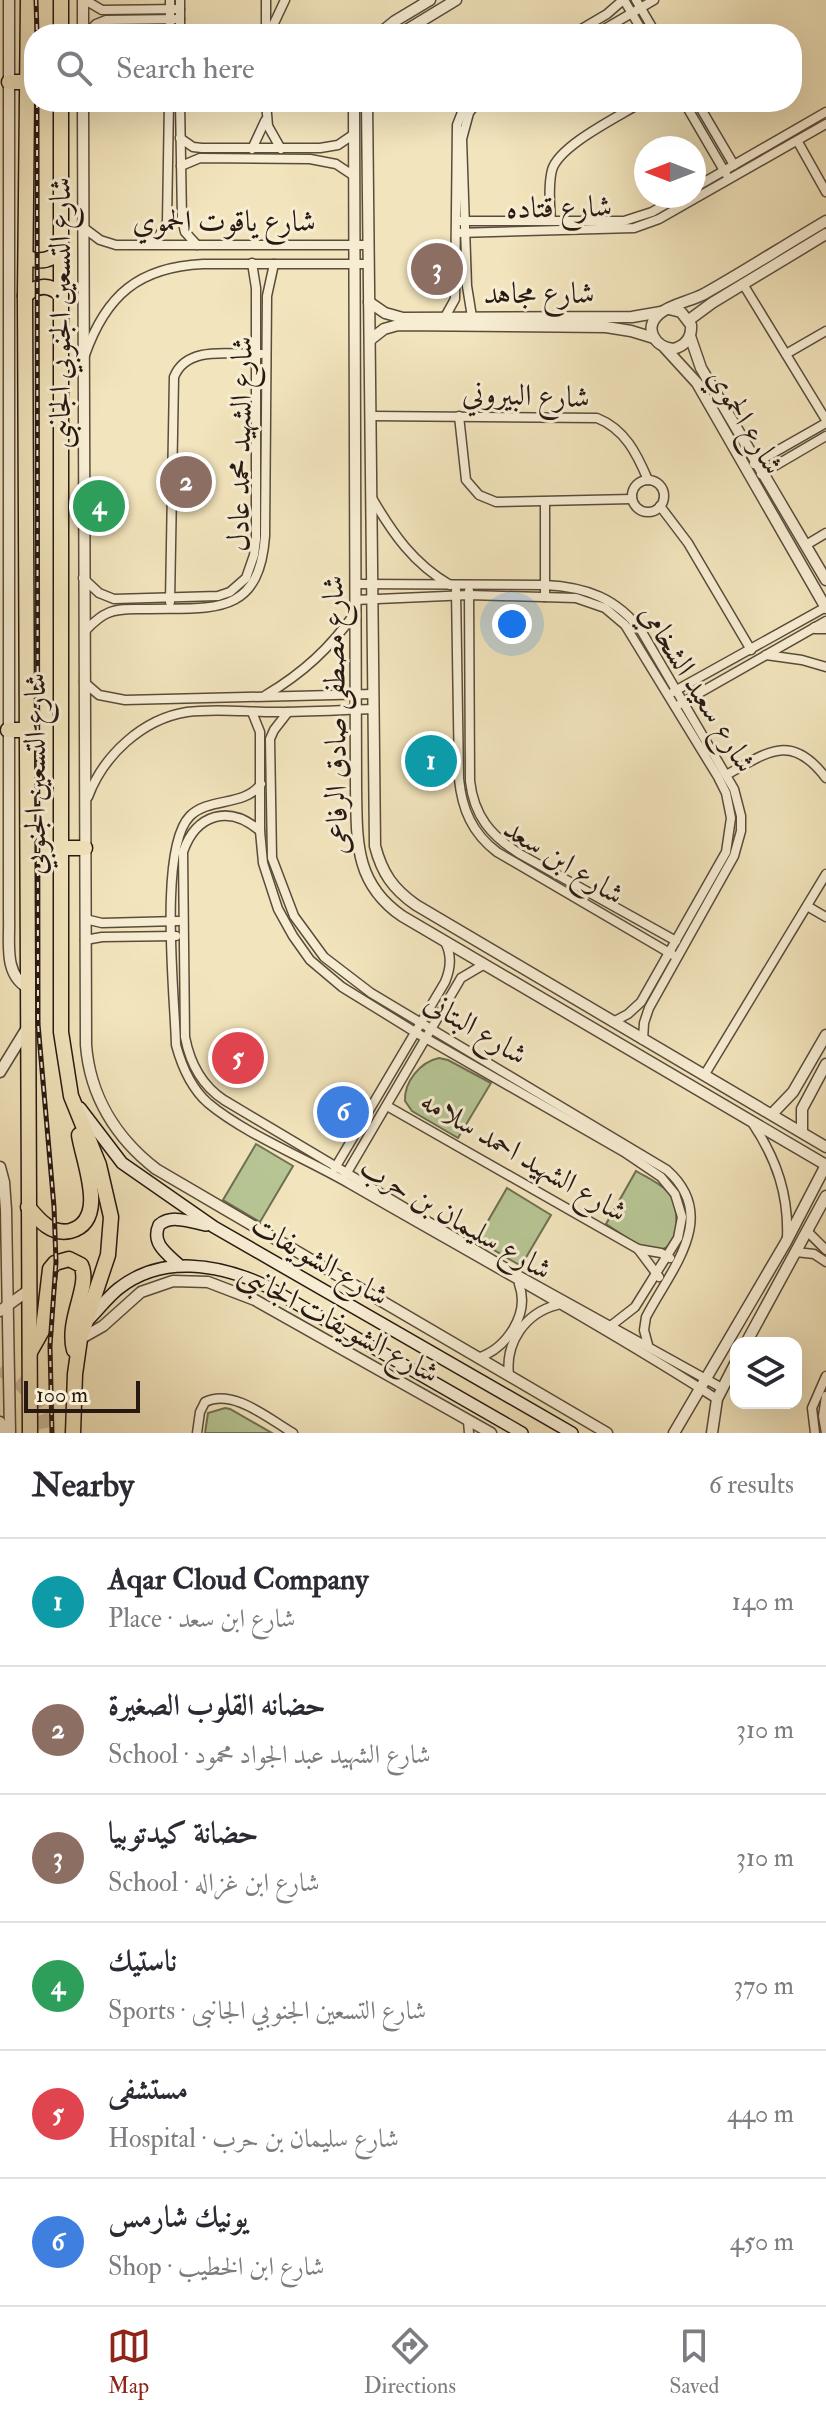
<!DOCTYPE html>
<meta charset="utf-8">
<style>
body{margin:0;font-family:"IM FELL Double Pica",Amiri,serif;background:#f7f7f7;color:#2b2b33}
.controls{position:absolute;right:24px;bottom:24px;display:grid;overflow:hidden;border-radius:16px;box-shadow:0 8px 32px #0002}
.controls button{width:72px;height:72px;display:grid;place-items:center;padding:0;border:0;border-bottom:2px solid #e1e1e2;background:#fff;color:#2b2b33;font:40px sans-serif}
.compass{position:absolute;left:634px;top:136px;width:72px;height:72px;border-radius:50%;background:#fff;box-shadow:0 8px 32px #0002;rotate:270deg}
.scale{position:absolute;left:24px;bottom:20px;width:116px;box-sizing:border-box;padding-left:8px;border:4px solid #271912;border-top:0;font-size:22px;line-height:28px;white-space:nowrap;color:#271912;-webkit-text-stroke:6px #f7edd3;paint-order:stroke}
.you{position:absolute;left:512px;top:624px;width:28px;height:28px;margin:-20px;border:6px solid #fff;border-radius:50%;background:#1a73e8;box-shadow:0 0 0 12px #1a73e833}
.badge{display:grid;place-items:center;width:52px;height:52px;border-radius:50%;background:#8f2418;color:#fff;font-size:26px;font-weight:700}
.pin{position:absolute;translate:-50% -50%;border:4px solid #fff;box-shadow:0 2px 8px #0006}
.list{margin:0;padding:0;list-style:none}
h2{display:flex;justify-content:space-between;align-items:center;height:104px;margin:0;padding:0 32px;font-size:34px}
h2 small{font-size:26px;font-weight:400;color:#7c7c81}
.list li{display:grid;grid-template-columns:52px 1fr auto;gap:24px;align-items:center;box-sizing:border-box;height:128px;padding:0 32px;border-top:2px solid #e1e1e2}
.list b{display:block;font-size:30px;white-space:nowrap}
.list p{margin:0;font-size:26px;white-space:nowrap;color:#7c7c81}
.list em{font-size:26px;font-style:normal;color:#7c7c81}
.icon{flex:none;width:44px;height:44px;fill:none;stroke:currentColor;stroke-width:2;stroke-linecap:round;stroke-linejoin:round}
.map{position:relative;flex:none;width:826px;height:1433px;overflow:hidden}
.search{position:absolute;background:#fff;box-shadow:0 8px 32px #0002;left:24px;right:24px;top:24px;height:88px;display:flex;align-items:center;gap:20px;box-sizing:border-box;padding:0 28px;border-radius:32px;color:#7c7c81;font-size:30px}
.sheet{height:872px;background:#fff}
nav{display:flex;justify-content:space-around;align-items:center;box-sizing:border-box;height:112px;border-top:2px solid #e1e1e2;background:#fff;font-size:22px;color:#7c7c81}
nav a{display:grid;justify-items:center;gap:4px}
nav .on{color:#8f2418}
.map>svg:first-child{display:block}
.green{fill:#b7c594;stroke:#6f6f53;stroke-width:2}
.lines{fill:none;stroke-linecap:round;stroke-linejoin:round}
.trunk-tunnel{stroke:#c9bb9a;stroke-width:14;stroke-dasharray:14 7;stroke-linecap:butt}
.minor-casing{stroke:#5a4c3c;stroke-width:11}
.tertiary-casing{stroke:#5a4c3c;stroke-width:13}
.secondary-casing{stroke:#271912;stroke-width:14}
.trunk-casing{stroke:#271912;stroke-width:17}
.minor{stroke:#f7edd3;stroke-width:8}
.tertiary{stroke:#f7edd3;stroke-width:10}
.secondary{stroke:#f7edd3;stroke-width:11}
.trunk{stroke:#f2e4bc;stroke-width:14}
.rail-casing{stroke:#271912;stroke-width:5}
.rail{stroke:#f7edd3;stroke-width:2;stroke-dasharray:6;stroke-linecap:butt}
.labels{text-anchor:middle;stroke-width:6;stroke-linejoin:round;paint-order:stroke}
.street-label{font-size:30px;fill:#271912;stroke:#f7edd3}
</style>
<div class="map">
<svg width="826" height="1433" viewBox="0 0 826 1433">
<rect width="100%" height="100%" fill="#f2e4bc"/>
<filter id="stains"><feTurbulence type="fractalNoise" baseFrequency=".0025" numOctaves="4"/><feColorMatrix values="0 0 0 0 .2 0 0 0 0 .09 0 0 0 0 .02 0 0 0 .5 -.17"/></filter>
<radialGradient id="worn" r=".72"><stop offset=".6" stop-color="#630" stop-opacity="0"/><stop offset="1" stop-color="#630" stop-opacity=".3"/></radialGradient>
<g class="green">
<path d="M439,1058L448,1060L491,1083L458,1138L412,1111L405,1101C404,1082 420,1062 439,1058Z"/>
<path d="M256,1144L293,1166L260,1222L223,1200Z"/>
<path d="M636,1171C646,1177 660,1183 668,1192C679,1203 681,1244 663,1249C644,1254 621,1233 606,1224Z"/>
<path d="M507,1188L551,1215L521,1266L477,1240Z"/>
<path d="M225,1408L230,1409L272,1433H205L208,1413Z"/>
</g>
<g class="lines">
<path class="trunk-tunnel" d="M0,1369C25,1384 42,1403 46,1433"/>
<defs>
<g id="minor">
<path d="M85,0L102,10L180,9"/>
<path d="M180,0V34"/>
<path d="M266,0V34"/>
<path d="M624,0L644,34"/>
<path d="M636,0L656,34"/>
<path d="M87,34L96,24L106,20L180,19"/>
<path d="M170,34V0"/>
<path d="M269,34L285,0"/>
<path d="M573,34L607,14L623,0"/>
<path d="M596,34L654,0"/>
<path d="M180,102L182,219L185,232L197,245"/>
<path d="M266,102L268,126L281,149"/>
<path d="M684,102L726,174"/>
<path d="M697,102L734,165"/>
<path d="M180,138L193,147L202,148H320L338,145L354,134"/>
<path d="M798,142L826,192"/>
<path d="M252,149L265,121"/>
<path d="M181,166L200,158L310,159L336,164L354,176"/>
<path d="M694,188L826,112"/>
<path d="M457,221H624L652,212L680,196"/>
<path d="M551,221C550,205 548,186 552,170C559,145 620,116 642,102"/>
<path d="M84,228L100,240L116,245H369"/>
<path d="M457,233L634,228L659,219L826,124"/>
<path d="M146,244L159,236L167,222L169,102"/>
<path d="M743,284L826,420"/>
<path d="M445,317L455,299L457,125L466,102"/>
<path d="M472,317L467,286L462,139L469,113L477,102"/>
<path d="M786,354L826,331"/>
<path d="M85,355C106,295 139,267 203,264H369"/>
<path d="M371,416L597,418C625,429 637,454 648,480"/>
<path d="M459,416L466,480L479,495L496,502L632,499"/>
<path d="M754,464L826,423"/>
<path d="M761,474L826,436"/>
<circle cx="648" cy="496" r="16"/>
<path d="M372,498C393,534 413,563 450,585"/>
<path d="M545,503V597"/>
<path d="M660,506L688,543L751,650"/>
<path d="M806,545L826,533"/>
<path d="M83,578L99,593L114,599L218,596L230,592L246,578L254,555L256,539V288L252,263"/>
<path d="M355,584L545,585C586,587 617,598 642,632L734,789L741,816V831L734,856L649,1008L644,1023L643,1040"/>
<path d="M456,590L459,779C462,809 472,833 497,852L673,955"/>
<path d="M469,591L470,781C474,816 491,836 520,854L676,941"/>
<path d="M355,600L469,595L576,598L605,608L625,625L718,777L726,793L731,818L726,852L641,1002L628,1014L613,1022"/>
<path d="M170,602L174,377C187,344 232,355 261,354"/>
<path d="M84,632C91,625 98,617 108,613C119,608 133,609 144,609C210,607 259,619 265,536L267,296L274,264"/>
<path d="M766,655L802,660L826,667"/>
<path d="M84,682L99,695L125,700L373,694"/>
<path d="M673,692L826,607"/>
<path d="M266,695C303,673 330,648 355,613"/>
<path d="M680,704L826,621"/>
<path d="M252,712L260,732V831L263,863L278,909L293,936L310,960L342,987L415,1032L624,1152L661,1177L675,1194L682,1217L678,1238L635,1307L608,1328"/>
<path d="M288,712L274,730L270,739L272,858L294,916L324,957L371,993L667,1170C720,1217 671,1269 646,1317L644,1330L648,1345"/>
<path d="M728,774C769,751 792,733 826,778"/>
<path d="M261,784C244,807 209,797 190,816C158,848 175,998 176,1045C182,1067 191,1088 208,1103C245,1134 307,1159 350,1184C473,1255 598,1323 717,1399"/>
<path d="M88,797C103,756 142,719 187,712C215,708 246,712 274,712C307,712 340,710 373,709"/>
<path d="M260,831C229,804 196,814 183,852L185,1037C190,1063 201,1085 224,1100L518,1275L722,1388"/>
<path d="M807,906L826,917"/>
<path d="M85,919L102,923L178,921"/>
<path d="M85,940L102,937L176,936"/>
<path d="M705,1074L826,874"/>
<path d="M387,1106L638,1249L661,1253L670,1258"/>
<path d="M753,1124C777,1160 789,1196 787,1239"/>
<path d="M335,1168L445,982C451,968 452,955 445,942"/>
<path d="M345,1176L461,978L483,965"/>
<path d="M807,1231L826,1250"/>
<path d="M638,1249L659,1277"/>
<path d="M796,1252L814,1254L826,1262"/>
<path d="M478,1358C507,1348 530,1314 519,1284"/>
<path d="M509,1375C505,1343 525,1313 557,1305"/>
<path d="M468,1421L469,1433"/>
<path d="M197,1433L200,1412L205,1402C233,1388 269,1419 293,1433"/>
<path d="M815,1433L812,1408L826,1376"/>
<path d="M826,1433L823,1416L826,1396"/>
</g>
<g id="tertiary">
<path d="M9,0V917C10,942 3,974 28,988"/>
<path d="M83,0V34"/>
<path d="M379,34L395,21L430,0"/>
<path d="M400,34L456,0"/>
<path d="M83,102L86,1045C90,1096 116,1138 156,1169L607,1433"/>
<path d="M354,102L356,788C357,840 354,883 402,916L826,1165"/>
<path d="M367,102L375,846C382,873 393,889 416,905L826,1147"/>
<path d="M369,302L385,313L403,318L632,317L661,312"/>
<path d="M669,309L681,312L691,325C692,338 685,346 673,349C655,347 643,328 659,314C671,304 691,301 704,294C745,271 785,245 826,221"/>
<path d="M689,320L712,303L826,234"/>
<path d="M690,336L701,368L826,580"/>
<path d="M370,340L384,329L398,325L606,327L631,331L654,338"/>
<path d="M665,348L697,383L826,608"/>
<path d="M815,628H826"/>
<path d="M0,1072L27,1028"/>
<path d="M772,1114L793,1092L826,1035"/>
<path d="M802,1132V1109L826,1064"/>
<path d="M0,1167L4,1182L6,1210L10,1433"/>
<path d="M0,1311L29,1290"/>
<path d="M80,1339L103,1326L141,1292L173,1281L208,1282L255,1300L491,1433"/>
<path d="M746,1343L826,1196"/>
<path d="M0,1422L3,1433"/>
<path d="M674,1433L786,1242L826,1165"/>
<path d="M712,1433L717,1399L736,1362"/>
</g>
<g id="secondary">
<path d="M80,1108L122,1163L214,1227L572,1433"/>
<path d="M179,1265C166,1253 151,1243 159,1225C172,1214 190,1222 206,1225"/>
<path d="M88,1320C98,1310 107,1298 118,1289C162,1254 219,1264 266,1286L522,1433"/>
</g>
<g id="trunk">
<path d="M28,0L25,296L30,1433"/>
<path d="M61,0V34"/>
<path d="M9,82H27"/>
<path d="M61,102V1032L71,1096L99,1165L111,1217L108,1255L80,1339L75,1374L73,1433"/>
<path d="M26,257C39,263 51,261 61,250"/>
<path d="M25,296C37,284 50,284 61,295"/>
<path d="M8,730H28"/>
<path d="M61,848H85"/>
<path d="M28,1207C39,1220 51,1235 70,1231C109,1221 83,1162 79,1135"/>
<path d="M30,1352L43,1329L50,1269L55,1263L69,1259L81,1265C91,1286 66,1319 74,1350"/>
</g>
</defs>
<use href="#minor" class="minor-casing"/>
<use href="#tertiary" class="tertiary-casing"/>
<use href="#secondary" class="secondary-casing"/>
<use href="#trunk" class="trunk-casing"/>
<use href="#minor" class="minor"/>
<use href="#tertiary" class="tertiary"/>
<use href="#secondary" class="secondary"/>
<use href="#trunk" class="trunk"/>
<defs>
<g id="rail">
<path d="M36,0L37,34"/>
<path d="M37,102L38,1024L54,1207L56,1262L50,1346L52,1433"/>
</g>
</defs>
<use href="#rail" class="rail-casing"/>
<use href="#rail" class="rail"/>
</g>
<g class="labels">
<g class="street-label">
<text transform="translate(559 207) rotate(-1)" y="10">شارع قتاده</text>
<text x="224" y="231">شارع ياقوت الحموي</text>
<text x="539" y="303">شارع مجاهد</text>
<text transform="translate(60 313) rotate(-90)" y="10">شارع التسعين الجنوبي الجانبى</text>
<text transform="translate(526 395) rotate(2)" y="10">شارع البيروني</text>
<text transform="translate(746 421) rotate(59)" y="10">شارع الحموي</text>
<text transform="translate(240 444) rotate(-89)" y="10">شارع الشهيد محمد عادل</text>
<text transform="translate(698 688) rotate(58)" y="10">شارع سعيد الشخامي</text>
<text transform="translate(335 715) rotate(-91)" y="10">شارع مصطفى صادق الرفاعى</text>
<text transform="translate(35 774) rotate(-90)" y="10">شارع التسعين الجنوبي</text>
<text transform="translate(564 861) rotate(32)" y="10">شارع ابن سعد</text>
<text transform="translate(476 1028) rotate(31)" y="10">شارع البتانى</text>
<text transform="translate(524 1156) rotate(30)" y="10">شارع الشهيد احمد سلامه</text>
<text transform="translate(456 1218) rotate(30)" y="10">شارع سليمان بن حرب</text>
<text transform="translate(320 1260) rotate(30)" y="10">شارع الشويفات</text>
<text transform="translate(339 1323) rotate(28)" y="10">شارع الشويفات الجانبى</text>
</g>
</g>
<rect width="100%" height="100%" filter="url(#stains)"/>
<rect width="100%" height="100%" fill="url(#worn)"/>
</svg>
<div class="controls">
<button><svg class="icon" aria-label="layers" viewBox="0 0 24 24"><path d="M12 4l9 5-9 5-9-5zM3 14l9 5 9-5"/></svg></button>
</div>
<svg class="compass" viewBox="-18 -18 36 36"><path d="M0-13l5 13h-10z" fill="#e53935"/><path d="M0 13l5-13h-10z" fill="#7c7c81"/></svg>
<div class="scale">100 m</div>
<div class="you"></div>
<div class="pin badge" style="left:431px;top:761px;background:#0f9aa8">1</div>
<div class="pin badge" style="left:186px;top:482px;background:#8d6e63">2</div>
<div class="pin badge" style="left:437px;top:269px;background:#8d6e63">3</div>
<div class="pin badge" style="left:99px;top:506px;background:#2e9e5b">4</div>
<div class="pin badge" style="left:238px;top:1058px;background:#e0444e">5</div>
<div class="pin badge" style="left:343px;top:1112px;background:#3f7fe0">6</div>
<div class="search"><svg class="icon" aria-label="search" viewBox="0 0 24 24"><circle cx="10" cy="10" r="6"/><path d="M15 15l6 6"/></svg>Search here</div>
</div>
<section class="sheet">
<h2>Nearby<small>6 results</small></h2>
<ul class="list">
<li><span class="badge" style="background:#0f9aa8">1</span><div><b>Aqar Cloud Company</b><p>Place · شارع ابن سعد</p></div><em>140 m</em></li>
<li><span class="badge" style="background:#8d6e63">2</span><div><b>حضانه القلوب الصغيرة</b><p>School · شارع الشهيد عبد الجواد محمود</p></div><em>310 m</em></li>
<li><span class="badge" style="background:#8d6e63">3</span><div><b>حضانة كيدتوبيا</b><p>School · شارع ابن غزاله</p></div><em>310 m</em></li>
<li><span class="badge" style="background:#2e9e5b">4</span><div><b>ناستيك</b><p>Sports · شارع التسعين الجنوبي الجانبى</p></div><em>370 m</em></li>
<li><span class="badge" style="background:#e0444e">5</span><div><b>مستشفى</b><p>Hospital · شارع سليمان بن حرب</p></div><em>440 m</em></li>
<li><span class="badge" style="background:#3f7fe0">6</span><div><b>يونيك شارمس</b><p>Shop · شارع ابن الخطيب</p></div><em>450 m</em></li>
</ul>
</section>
<nav>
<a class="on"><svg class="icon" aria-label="map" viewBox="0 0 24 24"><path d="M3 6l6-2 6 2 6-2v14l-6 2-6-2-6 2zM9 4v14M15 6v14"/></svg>Map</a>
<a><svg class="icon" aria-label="directions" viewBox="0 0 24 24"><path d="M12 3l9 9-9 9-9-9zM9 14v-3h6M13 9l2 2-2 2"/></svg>Directions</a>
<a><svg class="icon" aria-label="saved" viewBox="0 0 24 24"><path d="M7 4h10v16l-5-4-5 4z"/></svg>Saved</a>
</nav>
